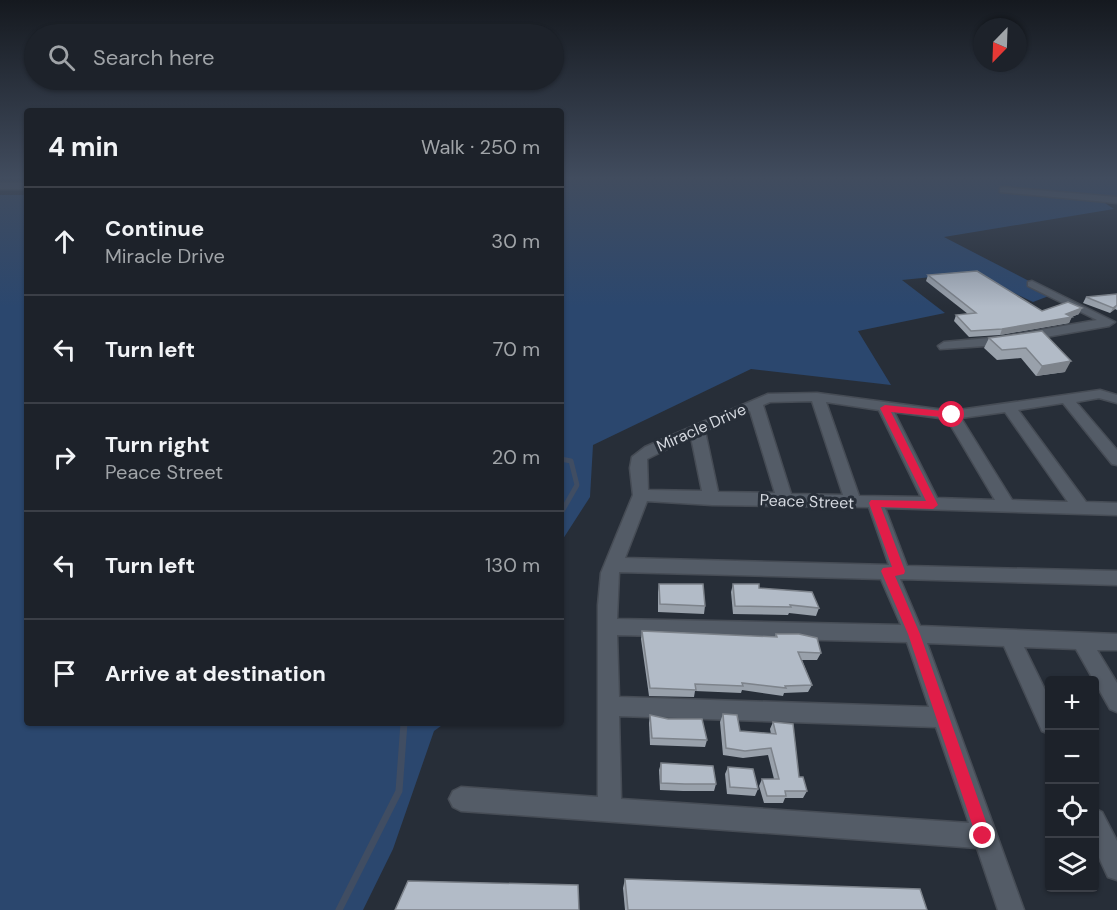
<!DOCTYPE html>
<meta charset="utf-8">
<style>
body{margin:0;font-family:"DM Sans",sans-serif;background:#252a32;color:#f1f3f6}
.controls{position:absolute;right:18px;bottom:18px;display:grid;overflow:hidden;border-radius:6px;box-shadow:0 2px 4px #0004}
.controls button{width:54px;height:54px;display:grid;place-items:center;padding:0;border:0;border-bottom:2px solid #3b3f47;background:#1d222a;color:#f1f3f6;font:30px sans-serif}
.compass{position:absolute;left:973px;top:18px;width:54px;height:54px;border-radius:50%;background:#1d222a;box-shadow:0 2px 4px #0004;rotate:203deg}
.stop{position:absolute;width:18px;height:18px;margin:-14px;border:4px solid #e11d48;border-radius:50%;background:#fff}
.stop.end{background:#e11d48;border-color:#fff;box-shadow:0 2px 6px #0008}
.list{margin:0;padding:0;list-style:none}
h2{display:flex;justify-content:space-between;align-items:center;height:78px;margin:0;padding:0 24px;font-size:26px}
h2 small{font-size:20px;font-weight:400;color:#a0a4a8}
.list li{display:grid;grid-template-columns:39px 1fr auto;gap:18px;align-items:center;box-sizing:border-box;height:108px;padding:0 24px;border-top:2px solid #3b3f47}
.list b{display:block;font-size:22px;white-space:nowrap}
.list p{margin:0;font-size:20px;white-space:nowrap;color:#a0a4a8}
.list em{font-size:20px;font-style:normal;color:#a0a4a8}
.icon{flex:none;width:33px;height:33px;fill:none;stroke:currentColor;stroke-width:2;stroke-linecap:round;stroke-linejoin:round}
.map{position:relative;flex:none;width:1117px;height:910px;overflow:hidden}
.search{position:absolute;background:#1d222a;box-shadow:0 2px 4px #0004;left:24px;top:24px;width:540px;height:66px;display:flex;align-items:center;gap:15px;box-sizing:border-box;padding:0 21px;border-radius:33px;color:#a0a4a8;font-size:22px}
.panel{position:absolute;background:#1d222a;box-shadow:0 2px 4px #0004;left:24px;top:108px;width:540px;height:618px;border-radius:6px}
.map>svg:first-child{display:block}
.green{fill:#2b476e}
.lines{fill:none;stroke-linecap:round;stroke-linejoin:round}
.stream-far1{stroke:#404d62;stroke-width:5}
.stream{stroke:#404d62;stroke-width:7}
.minor-casing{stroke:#464c55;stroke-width:3}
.minor{fill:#545c67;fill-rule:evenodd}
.wall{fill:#99a1ab}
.shaded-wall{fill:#7d838b}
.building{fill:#b2bbc7;stroke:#7d838b;stroke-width:1.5}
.route{fill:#e11d48}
.labels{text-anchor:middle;stroke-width:6;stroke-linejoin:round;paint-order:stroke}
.street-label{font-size:16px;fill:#d4d8df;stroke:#272e38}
</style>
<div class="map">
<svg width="1117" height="910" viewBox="0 0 1117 910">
<rect width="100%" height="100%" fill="#272e38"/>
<g class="green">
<path d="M561,179H1117V197L1093,195L1114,209L944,237L1054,294L1033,302L972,273L902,280L945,313L858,331L891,385L751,369L593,445L590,497L561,542Z"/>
<path d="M0,195H27V723H445L434,731L393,849L363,910H0Z"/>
</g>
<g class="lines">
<path class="stream-far1" d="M561,459L571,461L577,485L561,513"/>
<path class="stream" d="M339,910L399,791L404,723"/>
<defs>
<g id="minor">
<rect x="0" y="183" width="27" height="6"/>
<path d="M1003,187L1117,197V203L1000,192V188Z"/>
<path d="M1032,281L1115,322L1109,326L1000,345L940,349L938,346L944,342L1000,337L1097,320L1028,286V282Z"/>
<path d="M1100,390L1117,395V403L1099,398L1076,402L1117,450V465L1112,464L1063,403L1018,410L1086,502L1117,503V515L885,508L907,566L1117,571V585L900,579L920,626L1117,634V650H1097L1117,683V712L1110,709L1076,649L1024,647L1050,700V734L1042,731L1004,646L927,643L1024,910H998L977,848L461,811L453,807L449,799L453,791L461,787L598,797V605L601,573L633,495L630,468L632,457L645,447L768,394L817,393L952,411ZM812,401L843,495L791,494L763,405L770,402ZM826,402L879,410L921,497L859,496ZM750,411L775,493L718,492L705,431ZM894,412L947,419L995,500L937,498ZM1005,412L1068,502L1012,500L961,418ZM691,437L702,491L648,490L647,459ZM647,501L712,505L869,507L889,565L625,558ZM619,572L881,579L901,625L617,619ZM617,635L907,642L929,707L619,697ZM619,716L936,727L969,823L621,799Z"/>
<path d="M1094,808L1102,812L1117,841V880L1108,877L1094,847Z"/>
</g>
</defs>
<use href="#minor" class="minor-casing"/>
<use href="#minor" class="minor"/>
</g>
<g class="wall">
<path d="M928,275L1042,311L1079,314L1071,317L1069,323L1000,335L969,337L954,321L956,315L968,314L926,281Z"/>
<path d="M1117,294V310L1115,309L1110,313L1083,303L1086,297Z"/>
<path d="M1042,331L1065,372L1036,376L1021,358L997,360L984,348L989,338Z"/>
<path d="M659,584L705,606L704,614L658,612V592Z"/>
<path d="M733,584L759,588L819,608L816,616L789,613L788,615L733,614L731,592Z"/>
<path d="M642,631L775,637L776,634L821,653L817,660H802L812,685L808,692L784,693L783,696L742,690L741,693L695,691L694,697L649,696L641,639Z"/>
<path d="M723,714L740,731L771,734L770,729L773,722L799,777L807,791L803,798H785L783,803H764L759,786L762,779H774L768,755L743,758L723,755L720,722Z"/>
<path d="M650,715L668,719L707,740L705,747L650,745L649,723Z"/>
<path d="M661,763L716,784L714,791H683L660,790L659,770Z"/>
<path d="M728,767L758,789L755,796L727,794L725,774Z"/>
<path d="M625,879L927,910H625L623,888Z"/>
</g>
<g class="shaded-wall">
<path d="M1117,305L1115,309L1110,313L1113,308Z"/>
<path d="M1082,308L1079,314L1069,318L1072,317L1069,323L1000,335L1002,329L1066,314Z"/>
<path d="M1071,361L1065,372L1036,376L1042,366Z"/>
</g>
<g class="building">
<path d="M977,271L1042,311L1068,302L1082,308L1066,314L1072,317L1002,329L971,331L956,315L976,313L928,275Z"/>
<path d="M1117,294V305L1113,308L1086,297Z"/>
<path d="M1042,331L1071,361L1042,366L1026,348L1002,350L989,338Z"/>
<path d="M659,584H703L705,606L660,604Z"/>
<path d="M733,584H759V588L812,592L819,608L790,605L791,607L735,606Z"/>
<path d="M642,631L777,637L776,634H799L817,638L821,653L798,652L812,685L785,686L786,688L742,683L743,686L695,684L696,690L650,688Z"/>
<path d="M723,714L737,715L740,731L776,734L773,722L793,724L799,777H803L807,791H785L786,796H767L762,779H779L771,748L745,751L726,748Z"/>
<path d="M650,715L668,719H702L707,740L652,738Z"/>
<path d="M661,763L713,766L716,784H685L661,783Z"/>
<path d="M728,767L753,769L758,789L730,787Z"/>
<path d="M625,879L920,889L927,910H628Z"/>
<path d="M408,881L578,885L579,910H395Z"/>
</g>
<linearGradient id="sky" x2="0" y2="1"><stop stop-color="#15191f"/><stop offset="0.58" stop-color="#414c5e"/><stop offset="1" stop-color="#414c5e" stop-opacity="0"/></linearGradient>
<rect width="1117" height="307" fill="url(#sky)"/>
<path class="route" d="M885,405L952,412L957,415L952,418L891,412L938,505L933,509L881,507L905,571L904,574L895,576L920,634L991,836L989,841L983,844L978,841L976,836L908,634L881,571L883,568L892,567L869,503L871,500L926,501L880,408Z"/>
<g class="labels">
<g class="street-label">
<text transform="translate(701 427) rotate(-24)" y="6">Miracle Drive</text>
<text transform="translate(807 501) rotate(2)" y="6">Peace Street</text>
</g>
</g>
</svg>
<div class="controls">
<button>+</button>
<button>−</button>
<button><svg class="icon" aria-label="locate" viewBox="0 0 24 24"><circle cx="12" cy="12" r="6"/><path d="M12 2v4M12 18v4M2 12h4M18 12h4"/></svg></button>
<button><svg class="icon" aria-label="layers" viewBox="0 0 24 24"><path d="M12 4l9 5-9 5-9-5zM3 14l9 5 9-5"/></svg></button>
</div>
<svg class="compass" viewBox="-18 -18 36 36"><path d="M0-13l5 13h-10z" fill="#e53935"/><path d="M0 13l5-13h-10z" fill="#a0a4a8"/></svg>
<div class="stop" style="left:952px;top:415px"></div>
<div class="stop end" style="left:983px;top:836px"></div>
<div class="search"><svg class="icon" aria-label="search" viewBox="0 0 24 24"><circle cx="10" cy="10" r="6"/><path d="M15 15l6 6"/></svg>Search here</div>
<section class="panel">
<h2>4 min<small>Walk · 250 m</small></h2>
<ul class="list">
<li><svg class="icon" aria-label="ahead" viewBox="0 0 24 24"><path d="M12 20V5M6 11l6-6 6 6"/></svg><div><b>Continue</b><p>Miracle Drive</p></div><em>30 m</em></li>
<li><svg class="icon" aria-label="left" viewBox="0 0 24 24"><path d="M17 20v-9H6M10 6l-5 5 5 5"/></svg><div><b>Turn left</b></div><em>70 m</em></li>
<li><svg class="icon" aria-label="right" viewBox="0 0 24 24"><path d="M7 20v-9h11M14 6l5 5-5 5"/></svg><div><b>Turn right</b><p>Peace Street</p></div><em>20 m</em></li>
<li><svg class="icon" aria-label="left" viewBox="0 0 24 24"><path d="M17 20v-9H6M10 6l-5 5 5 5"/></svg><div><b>Turn left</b></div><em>130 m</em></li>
<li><svg class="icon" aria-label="arrive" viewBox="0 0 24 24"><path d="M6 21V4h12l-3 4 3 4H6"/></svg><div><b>Arrive at destination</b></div></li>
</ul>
</section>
</div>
